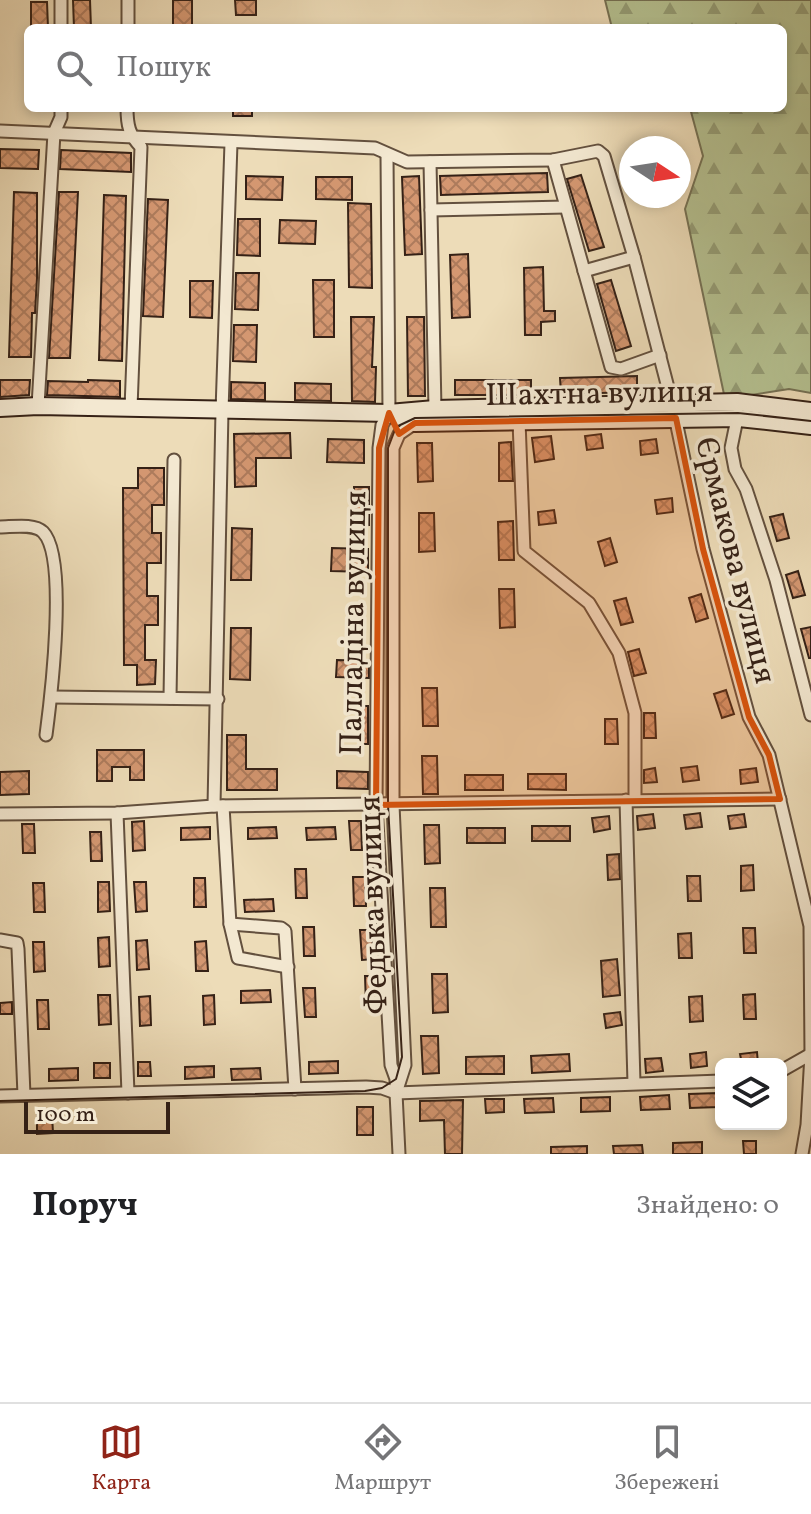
<!DOCTYPE html>
<html lang="uk">
<meta charset="utf-8">
<style>
body{margin:0;font-family:Vollkorn,serif;background:#f2f2f2;color:#202124}
.controls{position:absolute;right:24px;bottom:24px;display:grid;overflow:hidden;border-radius:12px;box-shadow:0 4px 12px #0003}
.controls button{width:72px;height:72px;display:grid;place-items:center;padding:0;border:0;border-bottom:2px solid #e0e0e0;background:#fff;color:#202124;font:40px sans-serif}
.compass{position:absolute;left:619px;top:136px;width:72px;height:72px;border-radius:50%;background:#fff;box-shadow:0 4px 12px #0003;rotate:102deg}
.scale{position:absolute;left:24px;bottom:20px;width:146px;box-sizing:border-box;padding-left:8px;border:4px solid #352116;border-top:0;font-size:22px;line-height:28px;white-space:nowrap;color:#352116;-webkit-text-stroke:6px #f3e8d1;paint-order:stroke}
.list{margin:0;padding:0;list-style:none}
h2{display:flex;justify-content:space-between;align-items:center;height:104px;margin:0;padding:0 32px;font-size:34px}
h2 small{font-size:26px;font-weight:400;color:#757577}
.icon{flex:none;width:44px;height:44px;fill:none;stroke:currentColor;stroke-width:2;stroke-linecap:round;stroke-linejoin:round}
.map{position:relative;flex:none;width:811px;height:1154px;overflow:hidden}
.search{position:absolute;background:#fff;box-shadow:0 4px 12px #0003;left:24px;right:24px;top:24px;height:88px;display:flex;align-items:center;gap:20px;box-sizing:border-box;padding:0 28px;border-radius:12px;color:#757577;font-size:30px}
.sheet{height:248px;background:#fff}
nav{display:flex;justify-content:space-around;align-items:center;box-sizing:border-box;height:112px;border-top:2px solid #e0e0e0;background:#fff;font-size:22px;color:#757577}
nav a{display:grid;justify-items:center;gap:4px}
nav .on{color:#8f2418}
.map>svg:first-child{display:block}
.forest{fill:url(#forest-firs);stroke:#757154;stroke-width:2}
.building{fill:url(#building-cross-hatch);stroke:#352116;stroke-width:2}
.lines{fill:none;stroke-linecap:round;stroke-linejoin:round}
.street-casing{stroke:#63503e;stroke-width:15}
.secondary-casing{stroke:#352116;stroke-width:20}
.street{stroke:#f3e8d1;stroke-width:11}
.secondary{stroke:#f3e8d1;stroke-width:16}
.tram{stroke:#352116;stroke-width:2}
.marked{fill:#d6530d;fill-opacity:0.2;stroke:#d6530d;stroke-width:6;stroke-linejoin:round}
.labels{text-anchor:middle;stroke-width:7;stroke-linejoin:round;paint-order:stroke}
.street-label{font-size:32px;fill:#352116;stroke:#f3e8d1}
</style>
<div class="map">
<svg width="811" height="1154" viewBox="0 0 811 1154">
<defs>
<pattern id="forest-firs" width="22" height="20" patternUnits="userSpaceOnUse" patternTransform="scale(2)"><rect width="22" height="20" fill="#b5c191"/><path d="M5 1l3.5 6h-7zM16 11l3.5 6h-7z" fill="#949c75"/></pattern>
<pattern id="building-cross-hatch" width="8" height="8" patternUnits="userSpaceOnUse" patternTransform="scale(2)"><rect width="8" height="8" fill="#d49771"/><path d="M0 0l8 8M0 8l8-8" fill="none" stroke="#ad7b5c"/></pattern>
</defs>
<rect width="100%" height="100%" fill="#eddcb8"/>
<filter id="stains"><feTurbulence type="fractalNoise" baseFrequency=".0025" numOctaves="4"/><feColorMatrix values="0 0 0 0 .2 0 0 0 0 .09 0 0 0 0 .02 0 0 0 .5 -.17"/></filter>
<radialGradient id="worn" r=".72"><stop offset=".6" stop-color="#630" stop-opacity="0"/><stop offset="1" stop-color="#630" stop-opacity=".3"/></radialGradient>
<path class="forest" d="M605,0H811V393L789,389L725,399L685,209L703,156L690,108H783V28H612Z"/>
<g class="building">
<path d="M73,0H90L91,28H74Z"/>
<rect x="173" y="0" width="19" height="28"/>
<path d="M235,0H256V15H236Z"/>
<path d="M31,2H47L48,28H31Z"/>
<rect x="233" y="108" width="19" height="8"/>
<path d="M0,149L39,150L38,169L0,168Z"/>
<path d="M61,150L131,153V172L60,169Z"/>
<path d="M547,173L548,192L441,195L440,176Z"/>
<path d="M581,175L604,247L589,251L567,179Z"/>
<path d="M246,176L283,177L282,200L246,199Z"/>
<path d="M419,176L422,254L405,255L402,177Z"/>
<path d="M316,177H352V200L316,199Z"/>
<path d="M14,192L37,193V278L35,313H32L31,357H9Z"/>
<path d="M59,192H78L70,358H49Z"/>
<path d="M104,195L126,196L122,361L99,360Z"/>
<path d="M148,199L168,200L163,317L143,316Z"/>
<path d="M348,203L371,204L372,288L349,287Z"/>
<path d="M238,219H260V256L237,255Z"/>
<path d="M280,220L316,221L315,244L279,243Z"/>
<path d="M468,254L470,317L452,318L450,255Z"/>
<path d="M543,267L544,311H555V321L541,322V335H525L524,268Z"/>
<path d="M236,273H259L258,310L235,309Z"/>
<path d="M313,280H334V337H314Z"/>
<path d="M611,280L631,346L616,351L597,284Z"/>
<path d="M190,281H213L212,318L190,317Z"/>
<path d="M351,317H374L372,367H376L375,402L352,401Z"/>
<path d="M407,317H424L425,396H408Z"/>
<path d="M234,325H257L256,362L233,361Z"/>
<path d="M637,376V392L561,394L560,378Z"/>
<path d="M0,380H30L29,395L0,397Z"/>
<path d="M88,380L120,381V397L47,395L48,381L88,382Z"/>
<rect x="455" y="380" width="76" height="15"/>
<path d="M231,382L265,383V400L231,399Z"/>
<path d="M295,383L331,384V401L295,400Z"/>
<path d="M290,433L291,458H256V486L235,487L234,434Z"/>
<path d="M601,434L603,448L587,450L585,436Z"/>
<path d="M551,436L554,459L535,462L532,438Z"/>
<path d="M328,439L364,440V463L327,462Z"/>
<path d="M656,439L658,453L641,455L640,441Z"/>
<path d="M511,442L513,481H499V443Z"/>
<path d="M417,443H432L433,481L418,482Z"/>
<path d="M138,468H164V505H152V533H161V563H147V596H158V625H145V660H156L155,684L137,685V665H124L123,488H138Z"/>
<path d="M354,487H369V525L354,526Z"/>
<path d="M672,498L673,512L657,514L655,500Z"/>
<path d="M554,510L556,523L539,525L538,512Z"/>
<path d="M419,513H434L435,551L419,552Z"/>
<path d="M783,514L789,538L777,541L770,517Z"/>
<path d="M513,521L514,560H499L498,522Z"/>
<path d="M232,528L252,529L251,580H231Z"/>
<path d="M610,538L617,562L605,566L598,542Z"/>
<path d="M332,548L368,549V572L331,571Z"/>
<path d="M798,571L805,595L793,598L786,575Z"/>
<path d="M499,589H514L515,627L500,628Z"/>
<path d="M701,594L708,618L696,622L689,598Z"/>
<path d="M626,598L633,622L621,625L614,601Z"/>
<path d="M811,627V658H809L801,629Z"/>
<path d="M231,628H251L250,680L230,679Z"/>
<path d="M639,649L646,673L634,676L628,652Z"/>
<path d="M337,660L369,661V678L336,677Z"/>
<path d="M422,688H437L438,726H423Z"/>
<path d="M726,690L734,714L722,718L714,694Z"/>
<path d="M358,706H368V744H359Z"/>
<path d="M644,713H655L656,738H644Z"/>
<path d="M605,719H617L618,744H605Z"/>
<path d="M227,735H246V769H277V790H227Z"/>
<path d="M97,750H144V780H130V767H112V781H97Z"/>
<path d="M422,756H437L438,794H423Z"/>
<path d="M697,766L699,780L683,782L681,768Z"/>
<path d="M655,768L657,782L644,783V770Z"/>
<path d="M756,768L758,782L741,784L740,770Z"/>
<path d="M29,771V794L0,795V772Z"/>
<path d="M337,771L368,772V789L337,788Z"/>
<path d="M528,774H566V790L528,789Z"/>
<rect x="465" y="775" width="38" height="15"/>
<path d="M700,813L702,827L686,829L684,815Z"/>
<path d="M653,814L655,828L638,830L637,816Z"/>
<path d="M744,814L746,827L730,829L728,816Z"/>
<path d="M609,816L610,829L594,832L592,818Z"/>
<path d="M144,821L145,850L133,851L132,822Z"/>
<path d="M349,821H361L362,850H351Z"/>
<path d="M22,824H34L35,853H23Z"/>
<path d="M424,825H439L440,863L425,864Z"/>
<rect x="532" y="826" width="38" height="15"/>
<path d="M210,827V839L181,840V828Z"/>
<path d="M276,827L277,838L248,839V828Z"/>
<path d="M335,827L336,839L307,840L306,828Z"/>
<rect x="467" y="828" width="38" height="15"/>
<path d="M90,832H101L102,861H91Z"/>
<path d="M619,854L620,879L608,880L607,855Z"/>
<path d="M753,865L754,890L741,891V866Z"/>
<path d="M295,869H306L307,898H296Z"/>
<path d="M687,876H700L701,901H688Z"/>
<path d="M353,877H365L366,906H354Z"/>
<path d="M194,878H205L206,907H194Z"/>
<path d="M98,882H109L110,911L98,912Z"/>
<path d="M134,882H146L147,911L136,912Z"/>
<path d="M33,883H44L45,912H34Z"/>
<path d="M430,888H445L446,927H431Z"/>
<path d="M273,899L274,911L245,912L244,900Z"/>
<path d="M303,927H314L315,956H304Z"/>
<path d="M743,928H755L756,953H744Z"/>
<path d="M360,930H372L373,959L362,960Z"/>
<path d="M691,933L692,958H679L678,934Z"/>
<path d="M109,937L110,966L99,967L98,938Z"/>
<path d="M147,940L149,969L137,970L136,941Z"/>
<path d="M206,941L208,971H196L195,942Z"/>
<path d="M33,942H44L45,971L34,972Z"/>
<path d="M617,959L620,995L603,997L601,961Z"/>
<path d="M432,974H447L448,1012L433,1013Z"/>
<path d="M365,976H376L377,1005H366Z"/>
<path d="M303,988H315L316,1017H305Z"/>
<path d="M270,990L271,1002L241,1003V991Z"/>
<path d="M755,994L756,1019H744L743,995Z"/>
<path d="M98,995H110L111,1024L99,1025Z"/>
<path d="M214,995L215,1024L204,1025L203,996Z"/>
<path d="M150,996L151,1025L140,1026L139,997Z"/>
<path d="M702,996L703,1021L690,1022L689,997Z"/>
<path d="M37,1000H48L49,1029H38Z"/>
<path d="M12,1002V1014H0V1003Z"/>
<path d="M620,1012L622,1025L606,1028L604,1014Z"/>
<path d="M421,1036H438L439,1073L423,1074Z"/>
<path d="M706,1052L707,1066L691,1068L690,1054Z"/>
<path d="M757,1052L758,1064H742L740,1054Z"/>
<path d="M569,1054L570,1071L532,1073L531,1056Z"/>
<path d="M504,1056V1074H466V1057Z"/>
<path d="M661,1058L663,1071L646,1073L645,1059Z"/>
<path d="M338,1061V1073L309,1074V1062Z"/>
<path d="M138,1062H150L151,1076H138Z"/>
<rect x="94" y="1063" width="16" height="15"/>
<path d="M214,1066V1077L185,1079V1067Z"/>
<path d="M78,1068V1080L49,1081V1069Z"/>
<path d="M260,1068L261,1079L232,1080L231,1069Z"/>
<path d="M718,1093L719,1107L690,1108L689,1094Z"/>
<path d="M669,1095L670,1109L641,1110L640,1097Z"/>
<path d="M610,1097V1111L581,1112V1098Z"/>
<path d="M553,1098L554,1112L525,1113L524,1099Z"/>
<path d="M485,1099H504V1112L486,1113Z"/>
<path d="M463,1100L462,1154H445L444,1120L420,1121V1101Z"/>
<rect x="357" y="1107" width="16" height="28"/>
<path d="M52,1114L53,1133L37,1134V1115Z"/>
<path d="M743,1141H756V1154H744Z"/>
<path d="M702,1142V1154H673V1143Z"/>
<path d="M642,1145L643,1154H614L613,1146Z"/>
<path d="M587,1146V1154H551V1147Z"/>
</g>
<g class="lines">
<defs>
<g id="street">
<path d="M61,0V28"/>
<path d="M128,28V0"/>
<path d="M127,108C127,125 129,135 141,147L131,408"/>
<path d="M0,131L375,148L407,162L553,160L598,151L604,156L634,257L673,407L703,549L749,717L769,755L810,926L811,1054L807,1125L802,1154"/>
<path d="M387,155L389,413L382,425L379,448L376,805L391,1065L396,1079V1093"/>
<path d="M553,160L611,367L621,369L660,355"/>
<path d="M430,162L435,409"/>
<path d="M431,210L566,207"/>
<path d="M584,271L634,257"/>
<path d="M38,406L54,133L61,117V108"/>
<path d="M738,414L731,448L735,469L746,489L776,580L811,715"/>
<path d="M519,421L524,551L589,603L619,653L635,713V799"/>
<path d="M0,527C12,527 34,523 43,532C68,557 51,697 46,735"/>
<path d="M51,697L218,699"/>
<path d="M170,698L174,460"/>
<path d="M626,800L634,1083"/>
<path d="M214,806L222,411L231,143"/>
<path d="M223,806L230,924L238,958L288,967"/>
<path d="M117,813L128,1093"/>
<path d="M0,814L117,813L214,806L780,799"/>
<path d="M230,924L281,928L285,931L295,1089"/>
<path d="M0,940L17,943L18,949L24,1095"/>
<path d="M781,1071L811,1054"/>
<path d="M0,1096L366,1087L382,1088L396,1093L721,1081"/>
<path d="M399,1154L396,1093L405,1065L393,805V448L399,434L415,423"/>
</g>
<g id="secondary">
<path d="M0,408L38,406L389,413L435,409L737,402L811,411"/>
<path d="M394,415L415,423L739,418L811,426"/>
</g>
</defs>
<use href="#street" class="street-casing"/>
<use href="#secondary" class="secondary-casing"/>
<use href="#street" class="street"/>
<use href="#secondary" class="secondary"/>
<path class="tram" d="M0,1101L365,1091L382,1088L396,1079L402,1057L388,805V448L396,427L415,418L738,413L811,421"/>
</g>
<path class="marked" d="M389,413L399,434L415,423L676,418L703,549L749,717L769,755L780,799L376,805L379,448Z"/>
<g class="labels">
<g class="street-label">
<text transform="translate(599 392) rotate(-1)" y="11">Шахтна вулиця</text>
<text transform="translate(737 560) rotate(76)" y="11">Єрмакова вулиця</text>
<text transform="translate(352 623) rotate(-89)" y="11">Палладіна вулиця</text>
<text transform="translate(372 905) rotate(-92)" y="11">Федька вулиця</text>
</g>
</g>
<rect width="100%" height="100%" filter="url(#stains)"/>
<rect width="100%" height="100%" fill="url(#worn)"/>
</svg>
<div class="controls">
<button><svg class="icon" aria-label="layers" viewBox="0 0 24 24"><path d="M12 4l9 5-9 5-9-5zM3 14l9 5 9-5"/></svg></button>
</div>
<svg class="compass" viewBox="-18 -18 36 36"><path d="M0-13l5 13h-10z" fill="#e53935"/><path d="M0 13l5-13h-10z" fill="#757577"/></svg>
<div class="scale">100 m</div>
<div class="search"><svg class="icon" aria-label="search" viewBox="0 0 24 24"><circle cx="10" cy="10" r="6"/><path d="M15 15l6 6"/></svg>Пошук</div>
</div>
<section class="sheet">
<h2>Поруч<small>Знайдено: 0</small></h2>
<ul class="list">
</ul>
</section>
<nav>
<a class="on"><svg class="icon" aria-label="map" viewBox="0 0 24 24"><path d="M3 6l6-2 6 2 6-2v14l-6 2-6-2-6 2zM9 4v14M15 6v14"/></svg>Карта</a>
<a><svg class="icon" aria-label="directions" viewBox="0 0 24 24"><path d="M12 3l9 9-9 9-9-9zM9 14v-3h6M13 9l2 2-2 2"/></svg>Маршрут</a>
<a><svg class="icon" aria-label="saved" viewBox="0 0 24 24"><path d="M7 4h10v16l-5-4-5 4z"/></svg>Збережені</a>
</nav>
